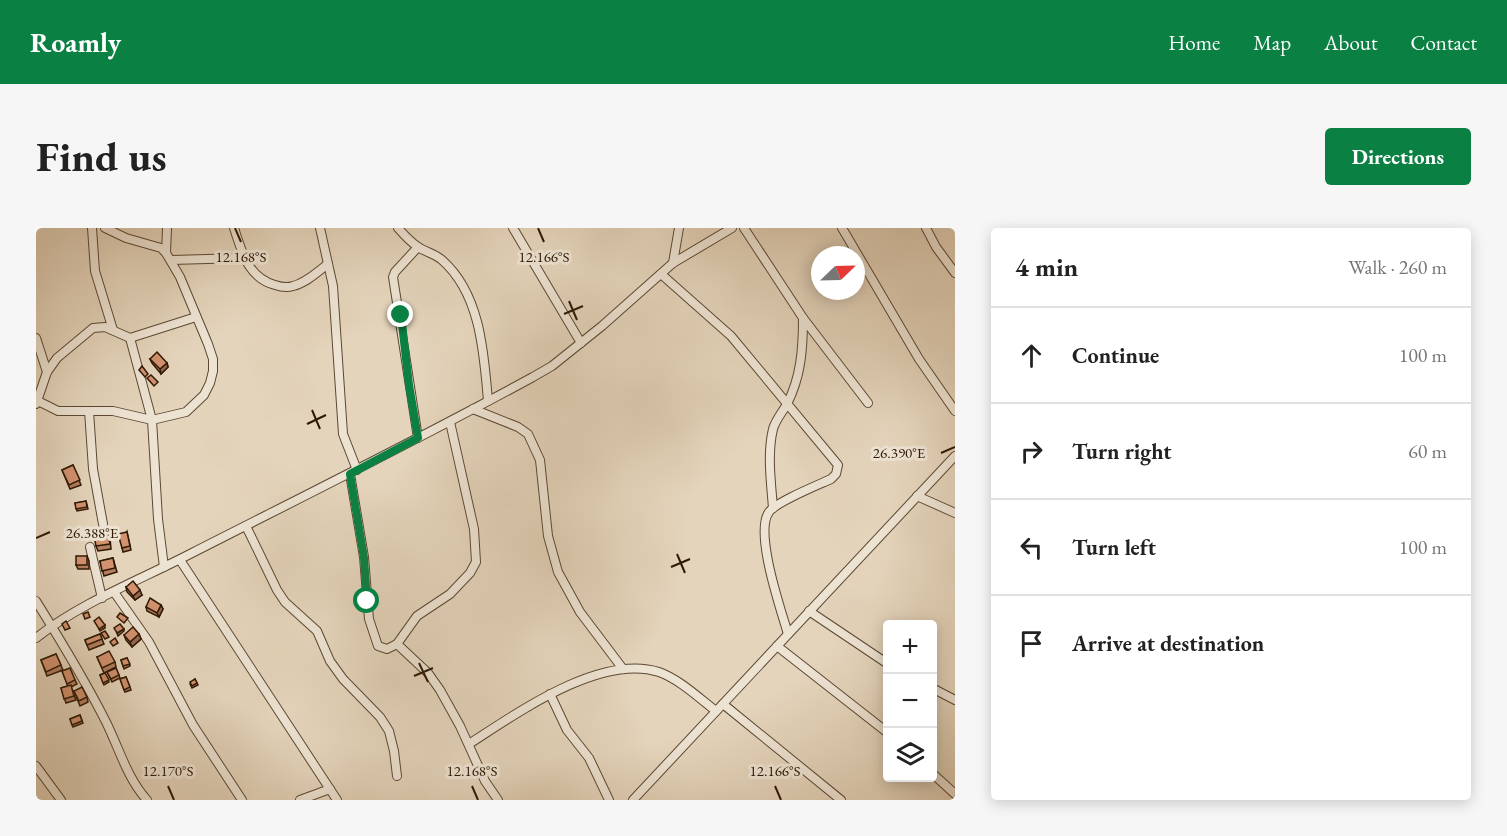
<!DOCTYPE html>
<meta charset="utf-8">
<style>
body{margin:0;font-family:"EB Garamond",serif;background:#f6f6f6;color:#222}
.controls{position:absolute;right:18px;bottom:18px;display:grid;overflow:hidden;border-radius:6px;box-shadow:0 3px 15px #0003}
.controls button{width:54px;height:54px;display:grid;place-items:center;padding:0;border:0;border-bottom:2px solid #e0e0e0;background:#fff;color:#222;font:30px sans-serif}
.compass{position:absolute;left:775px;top:18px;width:54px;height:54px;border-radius:50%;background:#fff;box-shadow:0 3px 15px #0003;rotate:67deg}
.stop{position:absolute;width:18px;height:18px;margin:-14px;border:4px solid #0b8043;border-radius:50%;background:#fff}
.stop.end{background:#0b8043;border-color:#fff;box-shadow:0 2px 6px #0008}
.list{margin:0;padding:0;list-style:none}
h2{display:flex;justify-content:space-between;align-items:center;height:78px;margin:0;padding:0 24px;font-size:26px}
h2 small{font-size:20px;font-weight:400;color:#767676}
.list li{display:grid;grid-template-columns:39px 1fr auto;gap:18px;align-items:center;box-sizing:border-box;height:96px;padding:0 24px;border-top:2px solid #e0e0e0}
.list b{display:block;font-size:22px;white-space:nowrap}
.list em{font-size:20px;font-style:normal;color:#767676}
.icon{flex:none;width:33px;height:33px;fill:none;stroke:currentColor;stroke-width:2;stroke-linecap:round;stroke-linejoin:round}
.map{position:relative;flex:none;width:919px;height:572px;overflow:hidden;border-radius:6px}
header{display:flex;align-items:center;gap:36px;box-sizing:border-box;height:84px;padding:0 30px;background:#0b8043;color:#fff}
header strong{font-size:28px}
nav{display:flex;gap:33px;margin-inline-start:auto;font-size:21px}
.intro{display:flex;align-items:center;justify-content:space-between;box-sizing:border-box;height:144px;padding:0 36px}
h1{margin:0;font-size:42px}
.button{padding:15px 27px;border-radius:6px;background:#0b8043;color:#fff;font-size:21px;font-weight:700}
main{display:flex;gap:36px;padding:0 36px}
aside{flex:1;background:#fff;border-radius:6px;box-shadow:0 3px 15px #0003}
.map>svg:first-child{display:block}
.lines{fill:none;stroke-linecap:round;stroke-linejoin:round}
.minor-casing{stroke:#5c4832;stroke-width:10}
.minor{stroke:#ede3d3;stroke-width:8}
.wall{fill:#b57e5f;stroke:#2f1905;stroke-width:1.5}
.shaded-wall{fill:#94664e;stroke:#2f1905;stroke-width:1.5}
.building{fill:#d3926f;stroke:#2f1905;stroke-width:1.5}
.route{stroke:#0b8043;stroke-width:8}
.ticks{fill:none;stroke:#2f1905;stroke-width:2}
.ticks-label{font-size:15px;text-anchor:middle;fill:#2f1905;stroke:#ede3d3;stroke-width:6;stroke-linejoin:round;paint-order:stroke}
</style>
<header>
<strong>Roamly</strong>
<nav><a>Home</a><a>Map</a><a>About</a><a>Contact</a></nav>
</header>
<div class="intro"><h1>Find us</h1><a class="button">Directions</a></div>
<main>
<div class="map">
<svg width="919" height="572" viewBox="0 0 919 572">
<rect width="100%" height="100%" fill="#e4d4bb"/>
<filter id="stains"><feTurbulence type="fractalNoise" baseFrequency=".00333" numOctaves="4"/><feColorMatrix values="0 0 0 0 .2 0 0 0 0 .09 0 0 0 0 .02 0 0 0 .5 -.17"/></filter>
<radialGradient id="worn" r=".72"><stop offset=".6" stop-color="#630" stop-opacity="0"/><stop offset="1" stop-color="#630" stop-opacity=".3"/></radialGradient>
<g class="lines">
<defs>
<g id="minor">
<path d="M56,0L59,43L77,102"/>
<path d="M198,0C206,24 212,50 239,57C245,59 251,60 257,58C270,55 281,44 292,36"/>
<path d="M284,0L297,58L307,206L321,242"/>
<path d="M362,0C368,7 375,14 382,19C390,24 399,26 406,32C445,66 448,127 452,173"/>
<path d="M477,0L545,115"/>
<path d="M708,0L767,90L832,175"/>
<path d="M806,0L883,131L919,183"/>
<path d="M890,0L900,19L919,45"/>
<path d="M130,25L131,0"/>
<path d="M135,32L208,30"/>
<path d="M637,35L643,0"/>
<path d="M625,46L695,108L802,237L800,246L795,251C782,257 740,274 733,284C718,304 745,382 752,406"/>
<path d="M0,110L11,144"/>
<path d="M94,110L116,192L122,291L128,339"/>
<path d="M2,173L22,183H77L116,192L150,184L168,167L174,155L177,143V131L172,116L144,49L130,25L125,20L90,10L69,0"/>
<path d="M0,176L11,144L21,130L57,100L69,99L94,110L160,89"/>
<path d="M437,181L482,199L492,206L504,232L512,308L522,344L544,384L587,441"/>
<path d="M53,183L57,241L67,296"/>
<path d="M382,210L357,49L359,44L382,19"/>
<path d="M314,246L328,329L333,391L342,418L351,421L361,416L381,388L414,366L434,345L440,334L438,301L414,194"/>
<path d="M881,268L919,285"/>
<path d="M737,280C735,254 731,226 737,201C740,191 746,185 751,176C765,149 767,121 767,90"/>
<path d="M210,298L241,362L249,374L281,403L294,433L307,451L344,489L353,503L358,523L361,548"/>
<path d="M54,319L66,370"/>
<path d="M144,332L301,572"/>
<path d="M78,364L113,414L157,497L206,572"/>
<path d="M0,373C25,413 49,452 70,494C83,520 91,550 111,572"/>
<path d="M773,383L852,436"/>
<path d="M0,410C46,374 104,352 156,325C270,267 385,210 497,149L516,138L566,98L637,35L696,0"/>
<path d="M361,416L392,445L404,462L424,498L449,553L462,572"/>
<path d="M741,418L852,505"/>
<path d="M896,460L919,472"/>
<path d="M514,466L531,502L553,530L573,572"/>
<path d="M687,476L805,572"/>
<path d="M433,516C480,486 564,425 623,444C643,451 663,470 680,483"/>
<path d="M0,538L25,572"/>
<path d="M896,545L919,566"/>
<path d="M264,572L294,561"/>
<path d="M597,572L919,228"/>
</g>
</defs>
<use href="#minor" class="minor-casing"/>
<use href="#minor" class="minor"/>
</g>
<g class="wall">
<path d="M114,131L131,135L132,139L125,146L116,135Z"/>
<path d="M37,237L45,257L34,261L26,242Z"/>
<path d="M50,273L52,281L41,283L39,275Z"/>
<path d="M91,304L95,322L87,324L86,320Z"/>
<path d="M74,310L75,321L62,323L60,318Z"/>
<path d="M51,328L53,333V341H42L40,337Z"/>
<path d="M77,330L81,344L68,348L64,333Z"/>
<path d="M90,359L106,367L99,372L91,364Z"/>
<path d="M125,377L127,381L123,389L111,383L110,379Z"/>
<path d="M64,406L68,416L53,422L49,412Z"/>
<path d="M103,406L105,411L96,419L90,412L88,407Z"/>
<path d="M20,426L27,442L11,448L5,432Z"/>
<path d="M61,429L79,434L80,439L68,445Z"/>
<path d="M91,430L94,438L88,441L85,432Z"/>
<path d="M80,440L84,450L76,454L71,444Z"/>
<path d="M26,443L39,452L41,456L35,459L40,472L30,475L25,460L32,458Z"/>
<path d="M69,445L73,454L68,457L64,447Z"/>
<path d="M90,449L95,462L89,464L84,451Z"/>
<path d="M159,451L162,457L156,460L154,456Z"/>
<path d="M38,463L51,469L52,474L44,478Z"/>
<path d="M44,487L47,495L37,499L34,491Z"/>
</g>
<g class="shaded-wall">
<path d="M131,135L132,139L125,146L124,141Z"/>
<path d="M104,362L106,367L99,372L97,368Z"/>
<path d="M125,377L127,381L123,389L121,385Z"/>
<path d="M69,397V400L64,403L63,401Z"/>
<path d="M88,401V403L82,408L81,405Z"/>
<path d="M103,406L105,411L96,419L94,414Z"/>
</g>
<g class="building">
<path d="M121,124L131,135L124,141L114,131Z"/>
<path d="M106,138L112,146L109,149L103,142Z"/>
<path d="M115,147L122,154L118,158L111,150Z"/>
<path d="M37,237L44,252L33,257L26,242Z"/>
<path d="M50,273L51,279L40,281L39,275Z"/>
<path d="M91,304L94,318L86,320L82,306Z"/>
<path d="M72,305L74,316L60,318L58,308Z"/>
<rect x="40" y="328" width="11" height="9"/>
<path d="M77,330L79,340L66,343L64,333Z"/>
<path d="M97,353L104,362L97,368L90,359Z"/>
<path d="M114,370L125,377L121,385L110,379Z"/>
<path d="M52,384L54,389L49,391L47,386Z"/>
<path d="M84,385L92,390L88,395L81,389Z"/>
<path d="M63,389L69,397L63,401L58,393Z"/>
<path d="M30,393L34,400L29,402L26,396Z"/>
<path d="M84,396L88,401L81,405L78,400Z"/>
<path d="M97,399L103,406L94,414L88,407Z"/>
<path d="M69,403L73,409L69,411L65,405Z"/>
<path d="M64,406L66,411L51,417L49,412Z"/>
<path d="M79,410L82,415L77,418L74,414Z"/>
<path d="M73,423L79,434L66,440L61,429Z"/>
<path d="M20,426L25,437L10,444L5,432Z"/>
<path d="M91,430L94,436L87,438L85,432Z"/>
<path d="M34,440L39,452L31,456L26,443Z"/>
<path d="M80,440L83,447L75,451L71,444Z"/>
<path d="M69,445L73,452L67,455L64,447Z"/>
<path d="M90,449L94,459L88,462L84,451Z"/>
<path d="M159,451L161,455L156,458L154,454Z"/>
<path d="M35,457L38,468L28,471L25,460Z"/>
<path d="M46,459L51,469L43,473L38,463Z"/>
<path d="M44,487L46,493L36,497L34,491Z"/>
</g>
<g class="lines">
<path class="route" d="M331,373L328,330L314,246L382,210L373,157L365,87"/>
</g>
<path class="ticks" d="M199,0L205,14M502,0L508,14M533,73L541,92M528,86L547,78M276,182L284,201M271,196L290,187M905,225L919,219M0,310L14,304M641,326L649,345M635,339L654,331M383,435L392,454M378,448L397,440M132,558L138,572M436,558L442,572M739,558L745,572"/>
<g class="ticks-label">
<text x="205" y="34">12.168°S</text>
<text x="508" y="34">12.166°S</text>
<text x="863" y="230">26.390°E</text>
<text x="56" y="310">26.388°E</text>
<text x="132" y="548">12.170°S</text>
<text x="436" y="548">12.168°S</text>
<text x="739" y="548">12.166°S</text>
</g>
<rect width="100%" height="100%" filter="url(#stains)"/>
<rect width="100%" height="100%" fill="url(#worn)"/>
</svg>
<div class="controls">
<button>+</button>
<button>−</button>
<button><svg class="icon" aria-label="layers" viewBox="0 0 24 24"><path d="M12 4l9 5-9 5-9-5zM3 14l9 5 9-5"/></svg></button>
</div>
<svg class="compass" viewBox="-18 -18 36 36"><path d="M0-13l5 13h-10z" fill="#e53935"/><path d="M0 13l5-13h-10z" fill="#767676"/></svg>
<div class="stop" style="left:331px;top:373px"></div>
<div class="stop end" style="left:365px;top:87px"></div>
</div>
<aside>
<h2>4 min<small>Walk · 260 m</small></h2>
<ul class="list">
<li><svg class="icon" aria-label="ahead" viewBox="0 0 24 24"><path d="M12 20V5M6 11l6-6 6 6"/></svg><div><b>Continue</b></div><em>100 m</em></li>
<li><svg class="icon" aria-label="right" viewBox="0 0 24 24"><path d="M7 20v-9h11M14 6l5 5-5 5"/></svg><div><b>Turn right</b></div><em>60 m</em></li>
<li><svg class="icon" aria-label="left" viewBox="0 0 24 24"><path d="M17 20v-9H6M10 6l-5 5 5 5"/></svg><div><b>Turn left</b></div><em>100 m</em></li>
<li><svg class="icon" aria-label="arrive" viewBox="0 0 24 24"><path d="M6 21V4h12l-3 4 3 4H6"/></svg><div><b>Arrive at destination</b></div></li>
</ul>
</aside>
</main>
